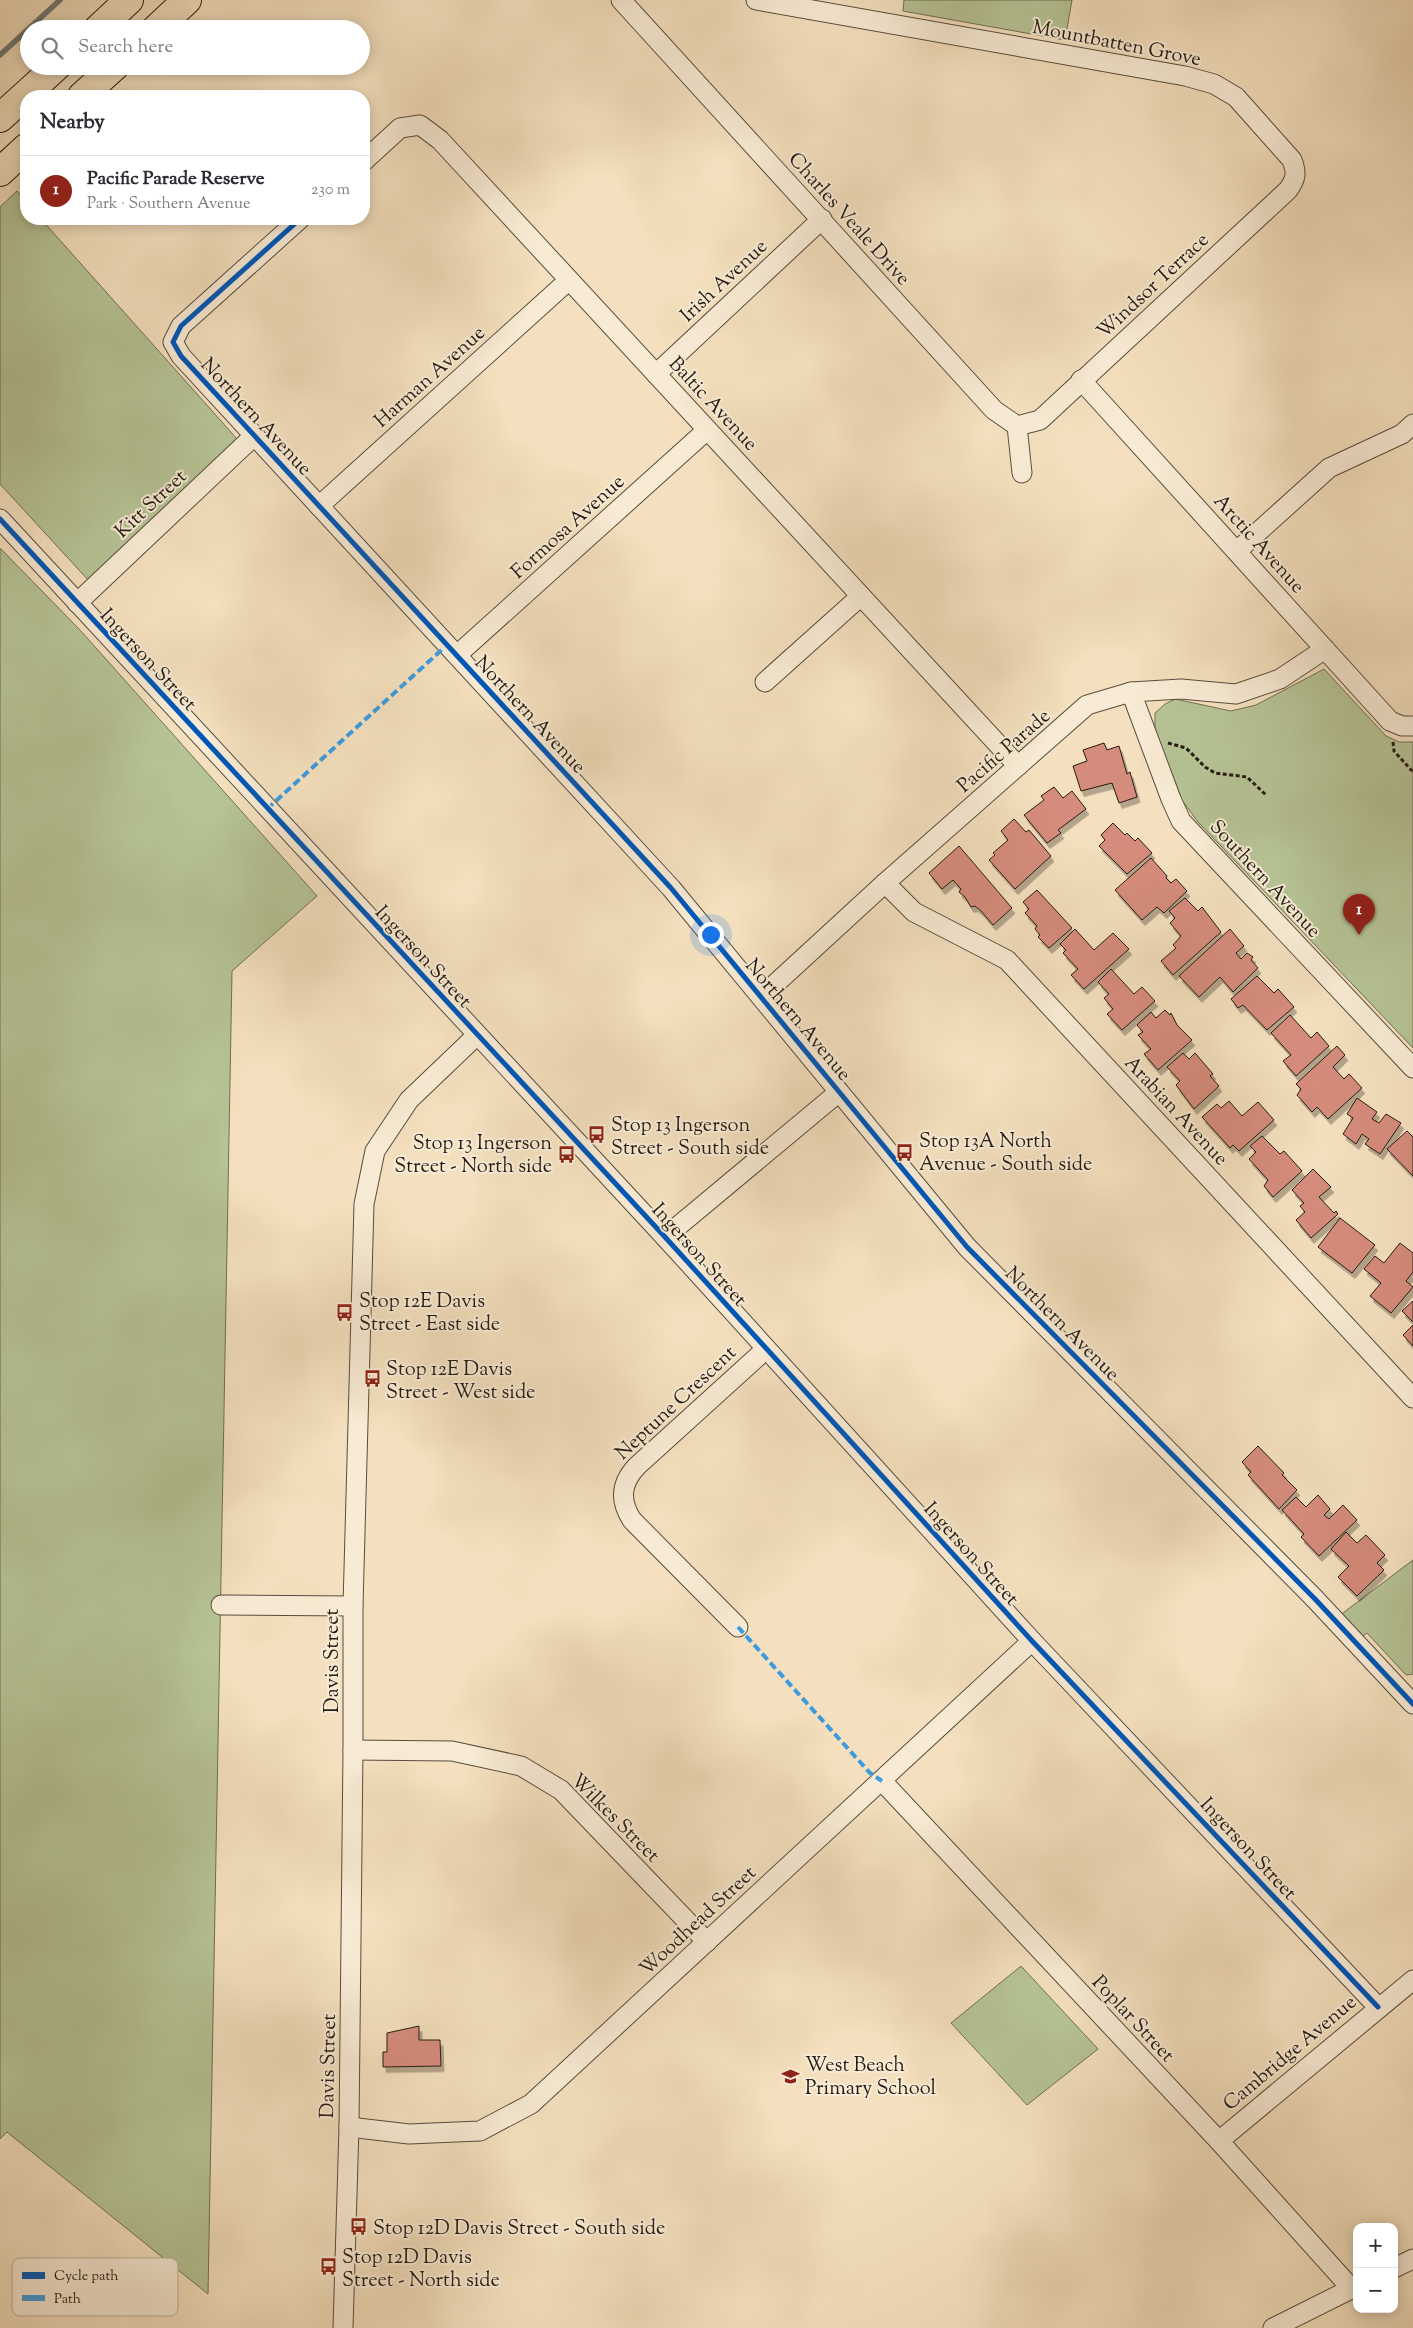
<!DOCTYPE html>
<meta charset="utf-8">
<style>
body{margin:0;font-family:"Sorts Mill Goudy",serif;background:#f2f2f3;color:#2b2b33}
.controls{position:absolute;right:15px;bottom:15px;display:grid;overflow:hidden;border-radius:10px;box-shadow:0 2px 12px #0003}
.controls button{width:45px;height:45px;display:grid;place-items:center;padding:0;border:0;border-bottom:1px solid #e1e1e2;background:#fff;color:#2b2b33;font:25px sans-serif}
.you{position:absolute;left:710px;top:934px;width:18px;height:18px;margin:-12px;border:4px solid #fff;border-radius:50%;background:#1a73e8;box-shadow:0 0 0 8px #1a73e833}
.badge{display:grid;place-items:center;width:32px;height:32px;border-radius:50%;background:#8f2418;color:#fff;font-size:16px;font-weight:700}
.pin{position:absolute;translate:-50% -41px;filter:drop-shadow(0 1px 2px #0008)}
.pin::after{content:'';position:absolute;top:26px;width:18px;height:15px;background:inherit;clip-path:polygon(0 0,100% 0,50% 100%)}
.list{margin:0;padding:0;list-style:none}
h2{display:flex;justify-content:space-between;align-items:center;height:65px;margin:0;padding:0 20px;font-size:21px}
h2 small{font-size:16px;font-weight:400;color:#7c7c81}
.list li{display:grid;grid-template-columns:32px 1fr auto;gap:15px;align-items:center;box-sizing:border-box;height:70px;padding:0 20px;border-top:1px solid #e1e1e2}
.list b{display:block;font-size:19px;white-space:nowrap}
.list p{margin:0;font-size:16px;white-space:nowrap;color:#7c7c81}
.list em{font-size:16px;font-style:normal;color:#7c7c81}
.icon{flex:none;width:28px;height:28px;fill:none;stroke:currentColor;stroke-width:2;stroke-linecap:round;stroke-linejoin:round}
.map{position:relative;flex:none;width:1413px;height:2328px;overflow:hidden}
.search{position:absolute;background:#fff;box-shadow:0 2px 12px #0003;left:20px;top:20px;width:350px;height:55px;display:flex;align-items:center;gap:12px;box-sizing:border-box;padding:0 18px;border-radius:28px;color:#7c7c81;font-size:19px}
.panel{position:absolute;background:#fff;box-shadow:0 2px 12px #0003;left:20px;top:90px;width:350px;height:135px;border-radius:20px}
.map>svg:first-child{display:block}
.green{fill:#b6c395;stroke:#6e6f54}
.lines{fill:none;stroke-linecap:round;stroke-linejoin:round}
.stream{stroke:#6f7a79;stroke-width:5.5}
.building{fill:#d68c7b;stroke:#251b12;filter:url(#shadow)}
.street-casing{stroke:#594c3d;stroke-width:21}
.primary-casing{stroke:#251b12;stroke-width:30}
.path{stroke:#251b12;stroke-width:3;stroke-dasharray:4 2.5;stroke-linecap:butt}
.street{stroke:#f8ebd5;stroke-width:19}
.primary{stroke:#f4e0be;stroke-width:28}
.quiet{stroke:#3c9bde;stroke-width:4;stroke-dasharray:8 4;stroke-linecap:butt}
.cycleway-casing{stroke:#f8ebd5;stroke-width:8}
.cycleway{stroke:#0057b8;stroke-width:5}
.labels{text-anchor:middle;stroke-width:4;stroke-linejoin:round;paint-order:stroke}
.street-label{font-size:20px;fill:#251b12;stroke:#f8ebd5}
.poi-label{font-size:20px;fill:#251b12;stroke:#f8ebd5;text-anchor:start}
.key{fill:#f8ebd5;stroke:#b9ad9a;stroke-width:1}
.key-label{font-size:14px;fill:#251b12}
</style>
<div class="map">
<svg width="1413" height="2328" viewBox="0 0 1413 2328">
<defs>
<filter id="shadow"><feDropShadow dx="3" dy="5.5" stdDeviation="0" flood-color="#0004"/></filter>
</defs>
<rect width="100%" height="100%" fill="#f4e0be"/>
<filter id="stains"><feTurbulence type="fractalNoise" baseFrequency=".004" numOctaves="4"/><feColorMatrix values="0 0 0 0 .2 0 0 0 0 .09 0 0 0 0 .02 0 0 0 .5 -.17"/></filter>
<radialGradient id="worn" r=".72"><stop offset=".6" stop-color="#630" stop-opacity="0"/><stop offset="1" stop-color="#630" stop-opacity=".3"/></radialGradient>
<g class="green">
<path d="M904,0H1072L1065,40L903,11Z"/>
<path d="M17,191L26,202V219H41L238,440L90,582L0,484V207Z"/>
<path d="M0,548L80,630L317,896L232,971L208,2294L7,2132L0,2139Z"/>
<path d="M1324,669L1386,736L1399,742H1413V1048L1198,822L1178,795L1155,729V713L1165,704L1175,699L1231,711L1256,705Z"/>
<path d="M1413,1560V1674L1406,1675L1367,1633L1360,1638L1339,1616Z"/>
<path d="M1021,1966L1098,2049L1027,2105L951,2023Z"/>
</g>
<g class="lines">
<path class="stream" d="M0,55L60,0"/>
</g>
<g class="building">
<path d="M1104,743L1107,750L1119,746L1127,774L1130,772L1137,797L1119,803L1112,783L1081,791L1073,766L1087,761L1083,750Z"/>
<path d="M1054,787L1063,798L1072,791L1086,809L1058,830L1061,833L1047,843L1024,815L1044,800L1041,796Z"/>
<path d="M1014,819L1026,832L1029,830L1051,856L1015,889L989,860L995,855L993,853L1008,840L1001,831Z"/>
<path d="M1113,823L1125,835L1127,833L1135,841L1138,838L1152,853L1127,874L1099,846L1105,840L1101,835Z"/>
<path d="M959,846L1012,908L993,925L981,911L975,906L971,907L965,897L959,892L961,889L953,880L942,889L929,873Z"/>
<path d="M1151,858L1167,876L1166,878L1171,883L1176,879L1187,891L1164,913L1157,907L1142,920L1115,890Z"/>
<path d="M1037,890L1072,928L1049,948L1038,937L1040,935L1035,929L1037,926L1025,913L1029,909L1023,902Z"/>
<path d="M1185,898L1198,911L1202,907L1221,932L1173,975L1161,961L1176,948L1173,945L1181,936L1170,923L1175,918L1169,911Z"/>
<path d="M1075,929L1094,950L1113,933L1129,949L1084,989L1071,975L1078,969L1063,953L1066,950L1060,944Z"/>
<path d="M1230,929L1244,946L1236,953L1241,959L1247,953L1253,957L1251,960L1258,968L1233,992L1220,977L1199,997L1179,976Z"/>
<path d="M1111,969L1134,994L1142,987L1155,1001L1122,1030L1107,1014L1113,1009L1104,998L1109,994L1098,982Z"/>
<path d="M1257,976L1274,993L1278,989L1294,1007L1267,1030L1243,1005L1238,1008L1231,999Z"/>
<path d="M1165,1010L1170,1015L1171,1013L1177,1025L1192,1040L1158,1070L1144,1054L1151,1049L1138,1035L1143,1032L1137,1025L1151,1012L1156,1018Z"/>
<path d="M1290,1015L1311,1038L1317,1032L1329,1046L1296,1076L1283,1061L1291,1055L1271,1033Z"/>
<path d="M1337,1046L1345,1055L1333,1067L1344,1079L1349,1074L1362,1088L1328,1119L1317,1107L1312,1112L1297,1095L1301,1089L1296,1084Z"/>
<path d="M1183,1053L1189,1059L1195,1053L1213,1074L1210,1076L1219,1086L1194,1109L1176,1085L1180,1081L1167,1067Z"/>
<path d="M1357,1098L1377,1112L1372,1119L1379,1123L1386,1114L1401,1123L1380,1154L1365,1144L1369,1139L1362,1134L1356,1144L1343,1134L1353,1118L1347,1114Z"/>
<path d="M1229,1101L1242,1116L1258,1102L1274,1120L1239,1151L1233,1145L1230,1148L1202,1117L1217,1104L1221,1108Z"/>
<path d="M1407,1131L1413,1137V1176L1387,1149Z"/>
<path d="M1262,1136L1280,1154L1284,1151L1302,1171L1273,1197L1264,1186L1268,1180L1249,1159L1256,1152L1250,1146Z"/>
<path d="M1313,1169L1331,1187L1319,1197L1334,1213L1336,1211L1338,1214L1311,1238L1296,1220L1305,1212L1300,1206L1304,1203L1292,1190Z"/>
<path d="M1340,1218L1375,1245L1352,1273L1318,1247Z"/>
<path d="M1400,1243L1413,1253V1272L1406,1281L1413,1287L1391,1313L1370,1296L1381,1283L1364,1269L1375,1256L1384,1263Z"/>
<path d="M1413,1301V1322L1402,1311Z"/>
<path d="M1413,1325V1346L1403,1335Z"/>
<path d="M1258,1446L1284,1473L1282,1475L1297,1490L1279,1509L1248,1475L1251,1472L1242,1462Z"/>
<path d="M1318,1495L1330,1509L1324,1515L1329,1519L1343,1505L1357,1520L1319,1556L1301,1537L1304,1534L1282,1510L1296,1497L1306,1507Z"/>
<path d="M1346,1532L1357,1543L1366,1535L1385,1555L1377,1563L1384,1570L1357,1596L1338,1577L1349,1566L1331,1549Z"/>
<path d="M419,2026V2040H440L441,2066L383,2067V2052H387V2033Z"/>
</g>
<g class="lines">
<defs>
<g id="street">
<path d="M621,0L994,410L1017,426"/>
<path d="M756,0L1185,76L1214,84L1236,97L1292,160C1297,173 1296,179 1288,190L1040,420L1017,426"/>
<path d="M364,161L400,128L420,125L440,140L1018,766"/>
<path d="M300,219L181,326L173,342L181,356L671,888L967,1247L1315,1599L1413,1704"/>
<path d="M656,374L822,219"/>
<path d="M1081,380L1390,721L1402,726H1413"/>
<path d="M1017,426L1022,473"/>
<path d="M319,506L569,280"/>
<path d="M0,519L665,1237L1032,1641L1378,2007"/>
<path d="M1237,551L1329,468L1402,434L1413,424"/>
<path d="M77,603L254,436"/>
<path d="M457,655L707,430"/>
<path d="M765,682L861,596"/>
<path d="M1131,692L1171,799L1181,821L1413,1068"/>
<path d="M885,883L914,912L1007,960L1413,1398"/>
<path d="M761,997L885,883L1087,705L1131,692L1181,689L1236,694L1280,679L1325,649"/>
<path d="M665,1237L839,1092"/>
<path d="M221,1605L353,1606"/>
<path d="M738,1627L632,1520C619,1500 621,1483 637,1466L766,1349"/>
<path d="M353,1750L452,1751L521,1766L561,1790L707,1942"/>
<path d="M882,1781L1219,2141L1351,2288"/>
<path d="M349,2127L409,2134L480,2131L531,2104L1032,1641"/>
<path d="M1219,2141L1413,1980"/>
<path d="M1394,2268L1413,2259"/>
<path d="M343,2328L349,2127L353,1750V1606L364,1204L375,1151L409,1100L477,1035"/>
<path d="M1273,2328L1357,2286"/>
</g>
<g id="primary">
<path d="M98,29L129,0"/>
<path d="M156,29L187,0"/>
<path d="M82,96L115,66"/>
<path d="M0,118L57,66"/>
<path d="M0,172L26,148"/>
</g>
</defs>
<use href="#street" class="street-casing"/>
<use href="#primary" class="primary-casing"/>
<g class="path">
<path d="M1393,742L1394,751L1413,772"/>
<path d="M1168,743L1186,748L1205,767L1215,773L1247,777L1266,795"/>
</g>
<use href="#street" class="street"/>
<use href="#primary" class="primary"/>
<g class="quiet">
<path d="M267,809L447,645"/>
<path d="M738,1627L870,1773L882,1781"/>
</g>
<defs>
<g id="cycleway">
<path d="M300,219L181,326L173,342L181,356L671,888L967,1247L1315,1599L1413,1704"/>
<path d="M0,519L665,1237L1032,1641L1378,2007"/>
</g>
</defs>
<use href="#cycleway" class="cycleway-casing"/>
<use href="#cycleway" class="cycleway"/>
</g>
<defs>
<symbol id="bus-bare" viewBox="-9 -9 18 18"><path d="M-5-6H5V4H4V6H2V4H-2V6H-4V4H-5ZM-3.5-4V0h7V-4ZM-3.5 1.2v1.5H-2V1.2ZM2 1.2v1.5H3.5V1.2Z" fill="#8f2418" stroke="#f8ebd5" stroke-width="2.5" paint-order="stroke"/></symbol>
<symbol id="school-bare" viewBox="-9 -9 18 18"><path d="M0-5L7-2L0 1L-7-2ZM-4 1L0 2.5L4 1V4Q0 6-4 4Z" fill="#8f2418" stroke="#f8ebd5" stroke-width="2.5" paint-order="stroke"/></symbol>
</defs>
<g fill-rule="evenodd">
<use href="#bus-bare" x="584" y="1122" width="25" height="25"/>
<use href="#bus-bare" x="892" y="1140" width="25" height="25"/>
<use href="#bus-bare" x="554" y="1142" width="25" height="25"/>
<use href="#bus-bare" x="332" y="1300" width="25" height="25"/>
<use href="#bus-bare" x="360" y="1366" width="25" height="25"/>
<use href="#school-bare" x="778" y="2064" width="25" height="25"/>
<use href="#bus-bare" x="346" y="2214" width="25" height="25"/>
<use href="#bus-bare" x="316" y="2254" width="25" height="25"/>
</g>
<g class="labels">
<g class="street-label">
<text transform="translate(1117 42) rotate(11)" y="7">Mountbatten Grove</text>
<text transform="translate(850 218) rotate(48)" y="7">Charles Veale Drive</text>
<text transform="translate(723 280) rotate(-43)" y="7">Irish Avenue</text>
<text transform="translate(1152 285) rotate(-43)" y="7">Windsor Terrace</text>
<text transform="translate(429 376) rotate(-42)" y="7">Harman Avenue</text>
<text transform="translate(714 403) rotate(47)" y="7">Baltic Avenue</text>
<text transform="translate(257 416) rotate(47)" y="7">Northern Avenue</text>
<text transform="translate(150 503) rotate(-43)" y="7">Kitt Street</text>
<text transform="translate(567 526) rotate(-42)" y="7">Formosa Avenue</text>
<text transform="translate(1260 543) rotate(48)" y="7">Arctic Avenue</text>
<text transform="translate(149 659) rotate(47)" y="7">Ingerson Street</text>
<text transform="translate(531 714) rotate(47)" y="7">Northern Avenue</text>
<text transform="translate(1003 750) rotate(-41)" y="7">Pacific Parade</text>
<text transform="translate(1266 878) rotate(47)" y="7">Southern Avenue</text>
<text transform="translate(424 956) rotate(47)" y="7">Ingerson Street</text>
<text transform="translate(799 1019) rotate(50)" y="7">Northern Avenue</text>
<text transform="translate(1177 1110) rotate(47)" y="7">Arabian Avenue</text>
<text transform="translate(700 1254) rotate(48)" y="7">Ingerson Street</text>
<text transform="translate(1063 1323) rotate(45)" y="7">Northern Avenue</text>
<text transform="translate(675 1402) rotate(-43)" y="7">Neptune Crescent</text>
<text transform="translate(972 1553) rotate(48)" y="7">Ingerson Street</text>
<text transform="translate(331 1661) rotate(-90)" y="7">Davis Street</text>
<text transform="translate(616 1817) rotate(45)" y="7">Wilkes Street</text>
<text transform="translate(1249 1848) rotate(47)" y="7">Ingerson Street</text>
<text transform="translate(697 1920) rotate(-43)" y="7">Woodhead Street</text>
<text transform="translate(1134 2018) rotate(47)" y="7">Poplar Street</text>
<text transform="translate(1289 2052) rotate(-40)" y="7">Cambridge Avenue</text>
<text transform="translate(327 2066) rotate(-89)" y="7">Davis Street</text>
</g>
<g class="poi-label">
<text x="611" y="1131">Stop 13 Ingerson<tspan x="611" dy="23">Street - South side</tspan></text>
<text x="919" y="1147">Stop 13A North<tspan x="919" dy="23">Avenue - South side</tspan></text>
<text x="552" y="1149" text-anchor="end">Stop 13 Ingerson<tspan x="552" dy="23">Street - North side</tspan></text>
<text x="359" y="1307">Stop 12E Davis<tspan x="359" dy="23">Street - East side</tspan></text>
<text x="386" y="1375">Stop 12E Davis<tspan x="386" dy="23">Street - West side</tspan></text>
<text x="805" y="2071">West Beach<tspan x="805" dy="23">Primary School</tspan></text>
<text x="373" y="2234">Stop 12D Davis Street - South side</text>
<text x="342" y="2263">Stop 12D Davis<tspan x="342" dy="23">Street - North side</tspan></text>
</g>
</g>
<rect x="12" y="2258" width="166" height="58" rx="8" class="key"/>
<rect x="22" y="2272" width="23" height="7" fill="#0057b8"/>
<rect x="22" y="2295" width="23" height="6" fill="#3c9bde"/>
<g class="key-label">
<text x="54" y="2280">Cycle path</text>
<text x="54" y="2303">Path</text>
</g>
<rect width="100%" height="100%" filter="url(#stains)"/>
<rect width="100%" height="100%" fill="url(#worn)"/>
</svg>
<div class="controls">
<button>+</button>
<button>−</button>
</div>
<div class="you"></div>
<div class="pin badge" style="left:1359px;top:935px">1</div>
<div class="search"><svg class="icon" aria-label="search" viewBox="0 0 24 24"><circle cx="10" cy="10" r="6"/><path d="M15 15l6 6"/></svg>Search here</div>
<section class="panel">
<h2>Nearby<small></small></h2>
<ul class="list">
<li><span class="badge">1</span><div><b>Pacific Parade Reserve</b><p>Park · Southern Avenue</p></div><em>230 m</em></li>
</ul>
</section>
</div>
